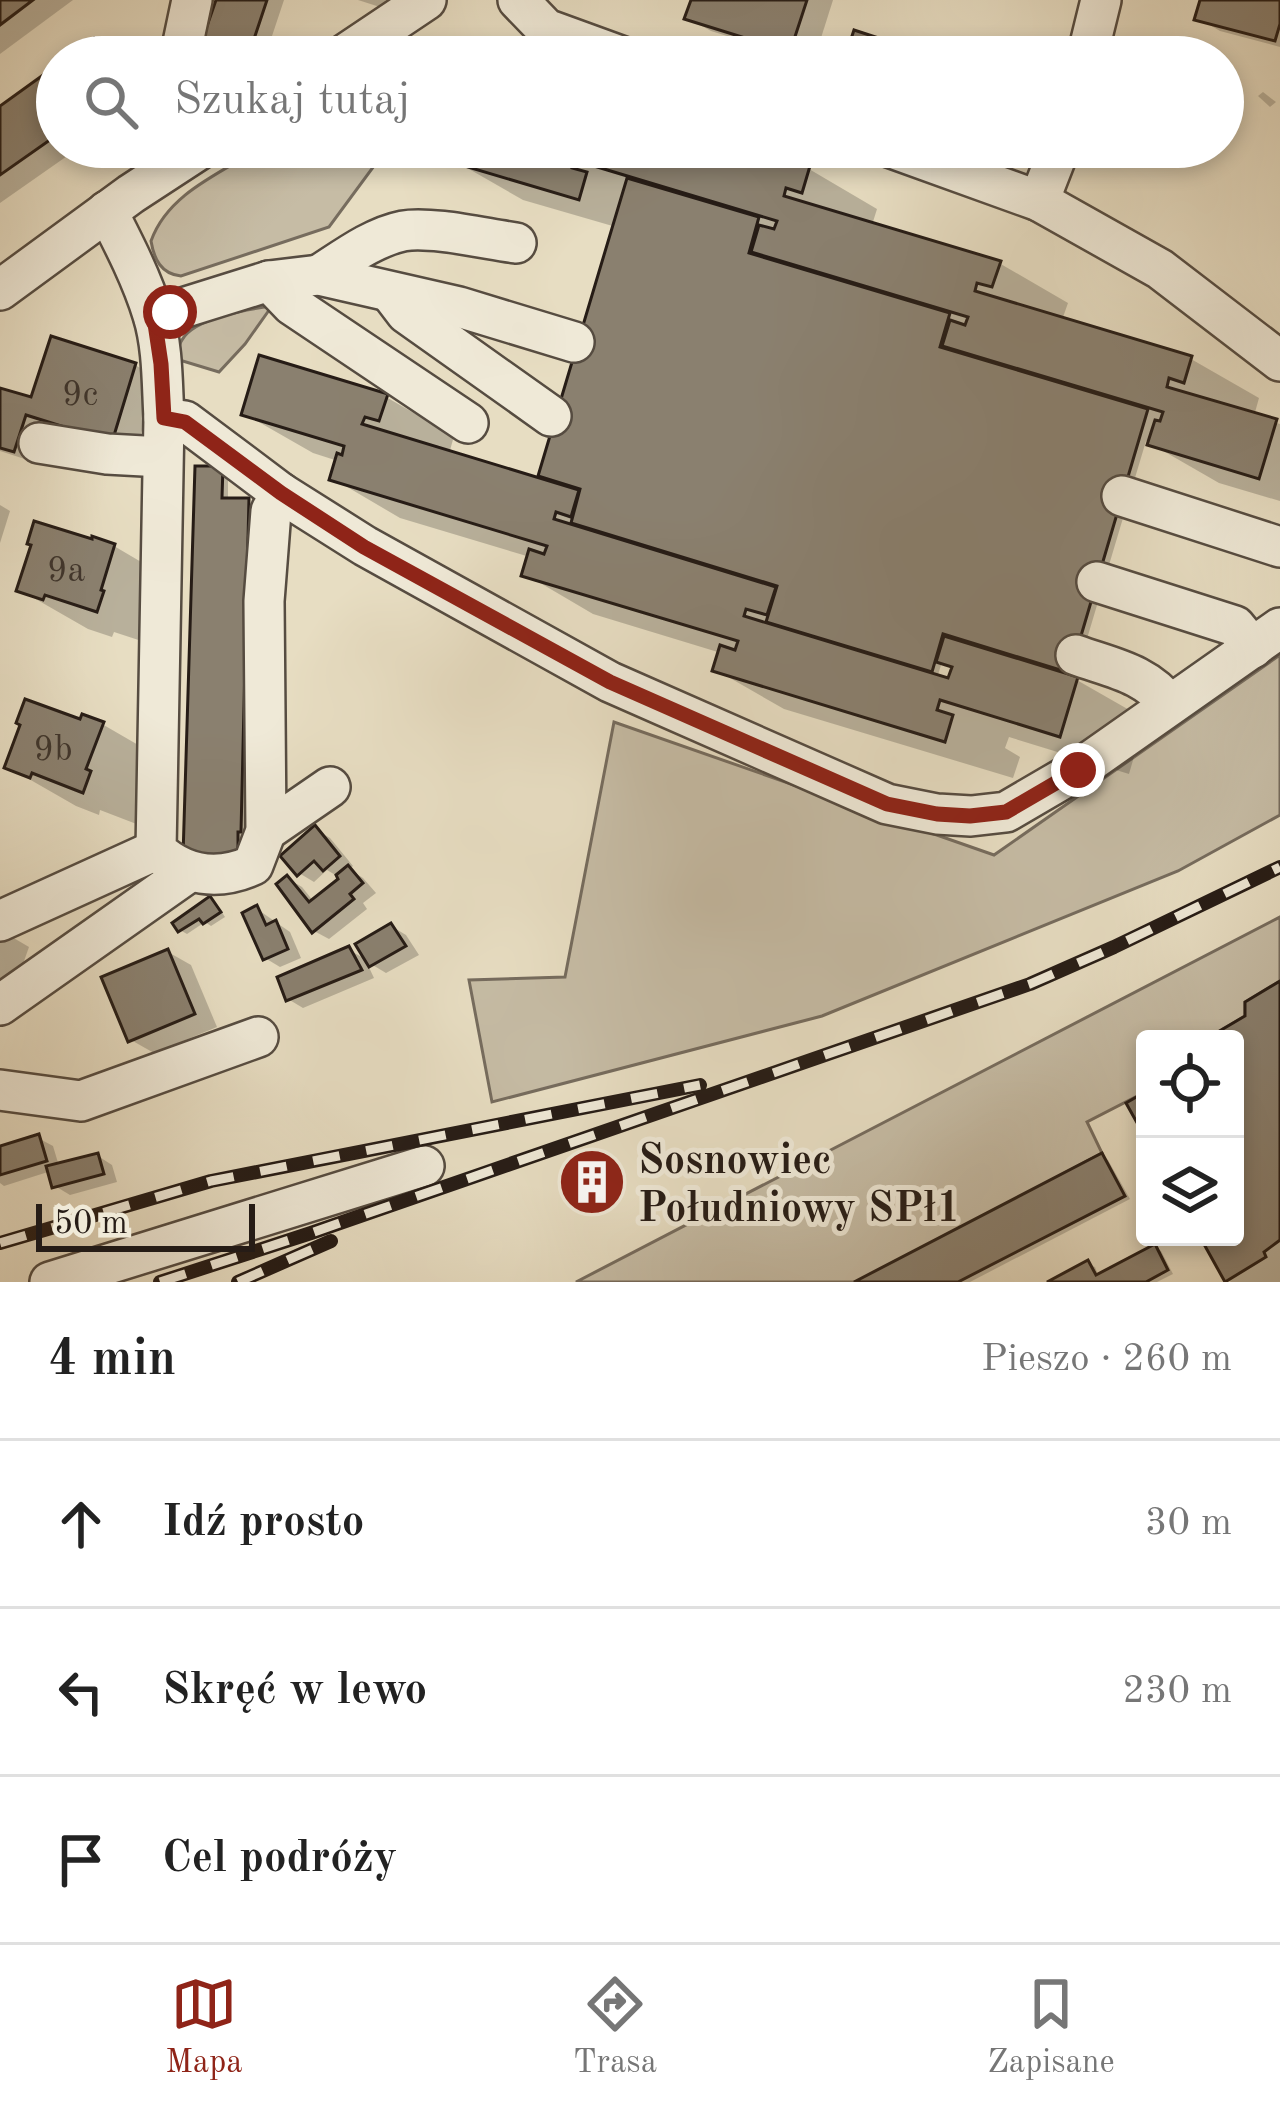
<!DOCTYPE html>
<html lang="pl">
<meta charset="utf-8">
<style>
body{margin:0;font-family:"Old Standard TT",serif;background:#f6f6f6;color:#222}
.controls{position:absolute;right:36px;bottom:36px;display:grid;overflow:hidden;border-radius:12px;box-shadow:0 6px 18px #0003}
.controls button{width:108px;height:108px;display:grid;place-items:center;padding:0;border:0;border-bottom:3px solid #e0e0e0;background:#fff;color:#222;font:60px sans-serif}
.scale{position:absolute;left:36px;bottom:30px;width:219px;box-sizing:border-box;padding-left:12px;border:6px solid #261c16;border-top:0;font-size:33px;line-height:42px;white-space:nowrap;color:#261c16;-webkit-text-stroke:9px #efe9d7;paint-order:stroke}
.stop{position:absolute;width:36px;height:36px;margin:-27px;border:9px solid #8f2418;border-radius:50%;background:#fff}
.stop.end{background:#8f2418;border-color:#fff;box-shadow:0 3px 12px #0008}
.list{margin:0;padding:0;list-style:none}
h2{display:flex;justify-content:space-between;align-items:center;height:156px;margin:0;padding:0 48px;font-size:51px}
h2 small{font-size:39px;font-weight:400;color:#767676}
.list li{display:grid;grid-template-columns:78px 1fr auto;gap:36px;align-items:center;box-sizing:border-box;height:168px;padding:0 48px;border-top:3px solid #e0e0e0}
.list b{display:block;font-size:45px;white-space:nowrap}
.list em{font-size:39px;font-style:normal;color:#767676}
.icon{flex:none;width:66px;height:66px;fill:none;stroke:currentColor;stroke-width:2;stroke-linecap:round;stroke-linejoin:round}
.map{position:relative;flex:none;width:1280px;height:1282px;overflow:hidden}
.search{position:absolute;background:#fff;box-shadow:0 6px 18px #0003;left:36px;right:36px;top:36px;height:132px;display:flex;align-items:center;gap:30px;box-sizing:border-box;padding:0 42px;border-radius:66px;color:#767676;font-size:45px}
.sheet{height:660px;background:#fff}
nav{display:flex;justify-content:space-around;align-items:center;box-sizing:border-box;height:168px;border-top:3px solid #e0e0e0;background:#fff;font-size:33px;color:#767676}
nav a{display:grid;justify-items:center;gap:6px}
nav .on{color:#8f2418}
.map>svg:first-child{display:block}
.green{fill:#c6bca5;stroke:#766c5e;stroke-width:3}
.shadow{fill:#0003;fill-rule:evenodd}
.building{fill:#8a806f;stroke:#261c16;stroke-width:3}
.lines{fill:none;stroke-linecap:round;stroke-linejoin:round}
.minor-casing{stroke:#564c41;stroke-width:44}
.minor{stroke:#efe9d7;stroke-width:39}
.rail-casing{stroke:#261c16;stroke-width:14}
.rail{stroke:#efe9d7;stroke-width:9;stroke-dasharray:27;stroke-linecap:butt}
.route{stroke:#8f2418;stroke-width:15}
.labels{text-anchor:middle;stroke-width:10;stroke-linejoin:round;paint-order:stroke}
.number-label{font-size:36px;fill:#3f352c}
.poi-label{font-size:42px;font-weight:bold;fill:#261c16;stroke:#efe9d7;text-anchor:start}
</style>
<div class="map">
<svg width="1280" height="1282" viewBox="0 0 1280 1282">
<rect width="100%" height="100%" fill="#e7ddc2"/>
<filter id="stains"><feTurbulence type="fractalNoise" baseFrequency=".00167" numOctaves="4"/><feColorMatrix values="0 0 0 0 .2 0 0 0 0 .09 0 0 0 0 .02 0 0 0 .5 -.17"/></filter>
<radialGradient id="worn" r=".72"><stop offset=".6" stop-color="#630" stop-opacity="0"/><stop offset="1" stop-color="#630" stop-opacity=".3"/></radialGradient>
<g class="green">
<path d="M262,147H388L329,227L181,276C161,274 154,259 151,241C168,193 221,173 262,147Z"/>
<path d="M272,306L245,344L219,372L176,359C178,352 178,346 182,340C194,318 249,309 272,306Z"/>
<path d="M1280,655V815L1178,871L822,1016L492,1102L469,980L565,977L614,722L994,855Z"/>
<path d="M1280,917V981L1245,1002V1016L1206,1039H1145V1092L1087,1122L1102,1153L860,1282H576Z"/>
</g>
<g class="shadow">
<path d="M0,0H73L0,54Z"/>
<path d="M219,0H284L265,57H207L201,54Z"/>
<path d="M358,0H386L383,8Z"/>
<path d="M694,0H833L815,57H794L711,31L688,18Z"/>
<path d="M1203,0H1280V47L1220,31L1198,18Z"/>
<path d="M94,42L117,55L118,57H73Z"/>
<path d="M57,69V147H80L0,203V110Z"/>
<path d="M1263,92L1276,102L1270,107L1258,96Z"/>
<path d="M459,147H734L809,169L877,209L872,225L999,263L1068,303L1062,320L1191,359L1259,398L1254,416L1280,424V501L1219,483L1146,441L1075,679L1145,719L1129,774L1009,737L1005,748L1020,757L1013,778L784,709L716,670L721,653L593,614L525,574L530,557L400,518L332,478L338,461L313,453L245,414L386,397L454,436L449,454L556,483L542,475L616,227L523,200L455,161ZM942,662L954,669L950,682L937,678Z"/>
<path d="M135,365L158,378L135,453L49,426L37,463L0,451V391L33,401Z"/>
<path d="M198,469L228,473V501H248L254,505L247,834L244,859L193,858Z"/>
<path d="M0,505L10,511L0,543Z"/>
<path d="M114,546L182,586L168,631L166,649L114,632L112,637L88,629L20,590Z"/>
<path d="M81,723L102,724L171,764L152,830L100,810L99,815L76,806L8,767Z"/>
<path d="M315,829L330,838L353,866L349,869L363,878L376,893L363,903L367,909L329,939L314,931L287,878L302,887L314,902L342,879L327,870L314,882L299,873Z"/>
<path d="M210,899L216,903L225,917L211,926L205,922L187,934L180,930Z"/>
<path d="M257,909L290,932L301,958L280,967L265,958Z"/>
<path d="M391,926L406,935L419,955L386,973L366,961L374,978L303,1008L288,999L349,950L369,961Z"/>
<path d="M0,930L29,947L7,1009L0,1006Z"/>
<path d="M168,952L191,965L217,1027L154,1053L131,1040Z"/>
<path d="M1280,984V1282H1231L1227,1280L1235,1237V1039H1212L1248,1018Z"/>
<path d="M38,1138L53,1146L59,1166L98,1156L112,1165L117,1182L70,1195L55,1186L51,1171L4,1186L0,1183V1149Z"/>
<path d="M1102,1156L1108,1160L1130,1199L970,1282H861Z"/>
<path d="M593,1170L608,1178L614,1192L594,1201L588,1197Z"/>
<path d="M1155,1247L1161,1251L1173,1274L1157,1282H1053L1088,1264L1095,1267L1099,1277Z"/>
</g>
<g class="building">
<path d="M0,0H33L0,25Z"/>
<path d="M216,0H267L248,57L197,55Z"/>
<path d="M691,0H807L790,52L684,19Z"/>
<path d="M1200,0H1280V24L1275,41L1194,20Z"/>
<path d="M854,30L931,55V57H845Z"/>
<path d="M94,38L107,57H68Z"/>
<path d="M57,65V135L0,175V106Z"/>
<path d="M455,147H745L810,166L802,193L786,188L784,196L1001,261L992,287L977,283L975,291L1192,356L1184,383L1169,378L1167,387L1277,419L1259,479L1147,445L1155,420L1160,421L1163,412L942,346L950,320L965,325L968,317L751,252L759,225L774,229L777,221L574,160L572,168L587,172L579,200L451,162Z"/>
<path d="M627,178L759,217L749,253L950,313L940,347L1148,409L1070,673L943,634L932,672L766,622L777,586L571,523L580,489L538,476Z"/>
<path d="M51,336L136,363L112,442L26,415L14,452L0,448V388L31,397Z"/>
<path d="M259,355L388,394L379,421L365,417L362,424L579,490L571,517L556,512L554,519L776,587L767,615L746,609L744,616L948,678L952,667L936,662L944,636L1078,677L1060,737L940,700L937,710L953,715L945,742L712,671L720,645L735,650L738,641L521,576L529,549L544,554L547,546L329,480L337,453L342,455L344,446L241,415Z"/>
<path d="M195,466H223L222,498H249L241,832H238V857L183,856Z"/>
<path d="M34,521L92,539V536L115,544L101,590L104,591L97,612L45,595L43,600L16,591L31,545L27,544Z"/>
<path d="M25,699L80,719L82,714L104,722L86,769L91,771L83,793L32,773L30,778L4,768L20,725L16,723Z"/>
<path d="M315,825L340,856L323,871L314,861L297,876L280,856Z"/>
<path d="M348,865L363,883L350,894L354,899L312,933L276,884L287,875L309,902L338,879L336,875Z"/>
<path d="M210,896L221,912L203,924L199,919L178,932L172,923Z"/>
<path d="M257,905L266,925L276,920L288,949L263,960L242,913Z"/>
<path d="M391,923L406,946L369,967L355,944Z"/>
<path d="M349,946L362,970L286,1001L277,977Z"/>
<path d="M168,949L195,1014L128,1042L101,977Z"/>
<path d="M1280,981V1240L1264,1252L1266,1257L1225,1282L1200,1237H1235V1039H1206L1245,1016V1002Z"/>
<path d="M1145,1092V1137L1126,1103Z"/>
<path d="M39,1134L47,1161L0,1175V1146Z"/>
<path d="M98,1153L104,1174L52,1188L46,1166Z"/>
<path d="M1102,1153L1125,1196L958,1282H854Z"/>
<path d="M594,1166L597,1173L601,1171L609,1188L585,1199L575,1175Z"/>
<path d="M1155,1244L1168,1270L1146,1282H1047L1088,1260L1096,1275Z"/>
</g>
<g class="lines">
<defs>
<g id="minor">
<path d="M518,0L546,29L623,57"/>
<path d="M180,57L192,0"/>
<path d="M341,57L426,0"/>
<path d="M1087,57L1101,0"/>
<path d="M889,147L1039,201L1160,269L1280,361"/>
<path d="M1039,201L1060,147"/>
<path d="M107,211C124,244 142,279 153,315C163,347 162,385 164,418L156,850C184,876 218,881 253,865L266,831L264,601L271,511L281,493"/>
<path d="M319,275C344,259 373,237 403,231C431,226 486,239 516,243"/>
<path d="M269,281L292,305L468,423"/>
<path d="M0,290L131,194L203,147"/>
<path d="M390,292L406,313L551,416"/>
<path d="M154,317L269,281L319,275L459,307L574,342"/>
<path d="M164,418L185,421L281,493L365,546L610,682L887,804L937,814L971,816L1006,812L1078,770L1280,628"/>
<path d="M39,443L107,454L162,457"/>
<path d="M1122,496L1280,547"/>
<path d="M1097,582L1235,626L1253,648"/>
<path d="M1076,655C1112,668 1146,673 1170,705"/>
<path d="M266,831L330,787"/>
<path d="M0,921L156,850"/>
<path d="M0,1005L189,872"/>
<path d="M0,1090L81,1101L258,1037"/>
<path d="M50,1282L424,1166"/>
</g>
</defs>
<use href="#minor" class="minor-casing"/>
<use href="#minor" class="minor"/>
<defs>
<g id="rail">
<path d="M0,1243L211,1181L700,1085"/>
<path d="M160,1282L311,1233L1030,984L1114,947L1280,867"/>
<path d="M238,1282L331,1241"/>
</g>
</defs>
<use href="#rail" class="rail-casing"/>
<use href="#rail" class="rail"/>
</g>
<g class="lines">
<path class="route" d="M170,312L154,317L161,364L164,418L185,422L281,493L364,547L610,682L887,804L937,814L970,816L1006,812L1078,770"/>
</g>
<defs>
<symbol id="building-disc" viewBox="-11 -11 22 22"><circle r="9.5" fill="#8f2418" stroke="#efe9d7"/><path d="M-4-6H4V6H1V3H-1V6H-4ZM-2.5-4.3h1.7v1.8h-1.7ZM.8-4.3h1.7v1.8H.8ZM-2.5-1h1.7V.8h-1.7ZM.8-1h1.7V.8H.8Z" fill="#fff"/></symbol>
</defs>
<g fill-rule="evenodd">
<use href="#building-disc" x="554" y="1144" width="76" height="76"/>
</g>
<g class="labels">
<g class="number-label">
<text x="80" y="405">9c</text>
<text x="66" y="581">9a</text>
<text x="53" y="760">9b</text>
</g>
<g class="poi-label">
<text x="638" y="1173">Sosnowiec<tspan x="638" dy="48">Południowy SPł1</tspan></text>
</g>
</g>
<rect width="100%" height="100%" filter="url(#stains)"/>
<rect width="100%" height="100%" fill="url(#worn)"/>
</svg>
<div class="controls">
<button><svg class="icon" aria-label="locate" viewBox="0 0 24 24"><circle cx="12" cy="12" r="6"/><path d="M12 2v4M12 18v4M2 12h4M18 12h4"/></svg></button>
<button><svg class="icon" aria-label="layers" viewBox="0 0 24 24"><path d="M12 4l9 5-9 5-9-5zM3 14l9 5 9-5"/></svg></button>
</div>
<div class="scale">50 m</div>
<div class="stop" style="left:170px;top:312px"></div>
<div class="stop end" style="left:1078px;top:770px"></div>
<div class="search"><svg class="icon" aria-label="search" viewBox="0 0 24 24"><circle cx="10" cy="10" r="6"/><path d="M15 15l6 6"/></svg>Szukaj tutaj</div>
</div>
<section class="sheet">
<h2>4 min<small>Pieszo · 260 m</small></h2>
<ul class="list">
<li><svg class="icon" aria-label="ahead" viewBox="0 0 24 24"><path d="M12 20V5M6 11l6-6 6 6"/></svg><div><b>Idź prosto</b></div><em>30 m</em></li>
<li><svg class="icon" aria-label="left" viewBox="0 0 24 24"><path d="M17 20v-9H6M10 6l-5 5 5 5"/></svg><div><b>Skręć w lewo</b></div><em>230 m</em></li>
<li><svg class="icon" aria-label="arrive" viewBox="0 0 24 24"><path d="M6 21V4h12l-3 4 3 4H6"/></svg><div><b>Cel podróży</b></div></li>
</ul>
</section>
<nav>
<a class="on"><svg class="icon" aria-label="map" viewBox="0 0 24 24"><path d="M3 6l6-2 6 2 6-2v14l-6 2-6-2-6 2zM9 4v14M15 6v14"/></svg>Mapa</a>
<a><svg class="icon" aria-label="directions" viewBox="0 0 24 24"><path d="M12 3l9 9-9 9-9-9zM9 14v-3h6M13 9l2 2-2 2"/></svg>Trasa</a>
<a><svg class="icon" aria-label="saved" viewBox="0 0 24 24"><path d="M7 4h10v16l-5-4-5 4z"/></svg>Zapisane</a>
</nav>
